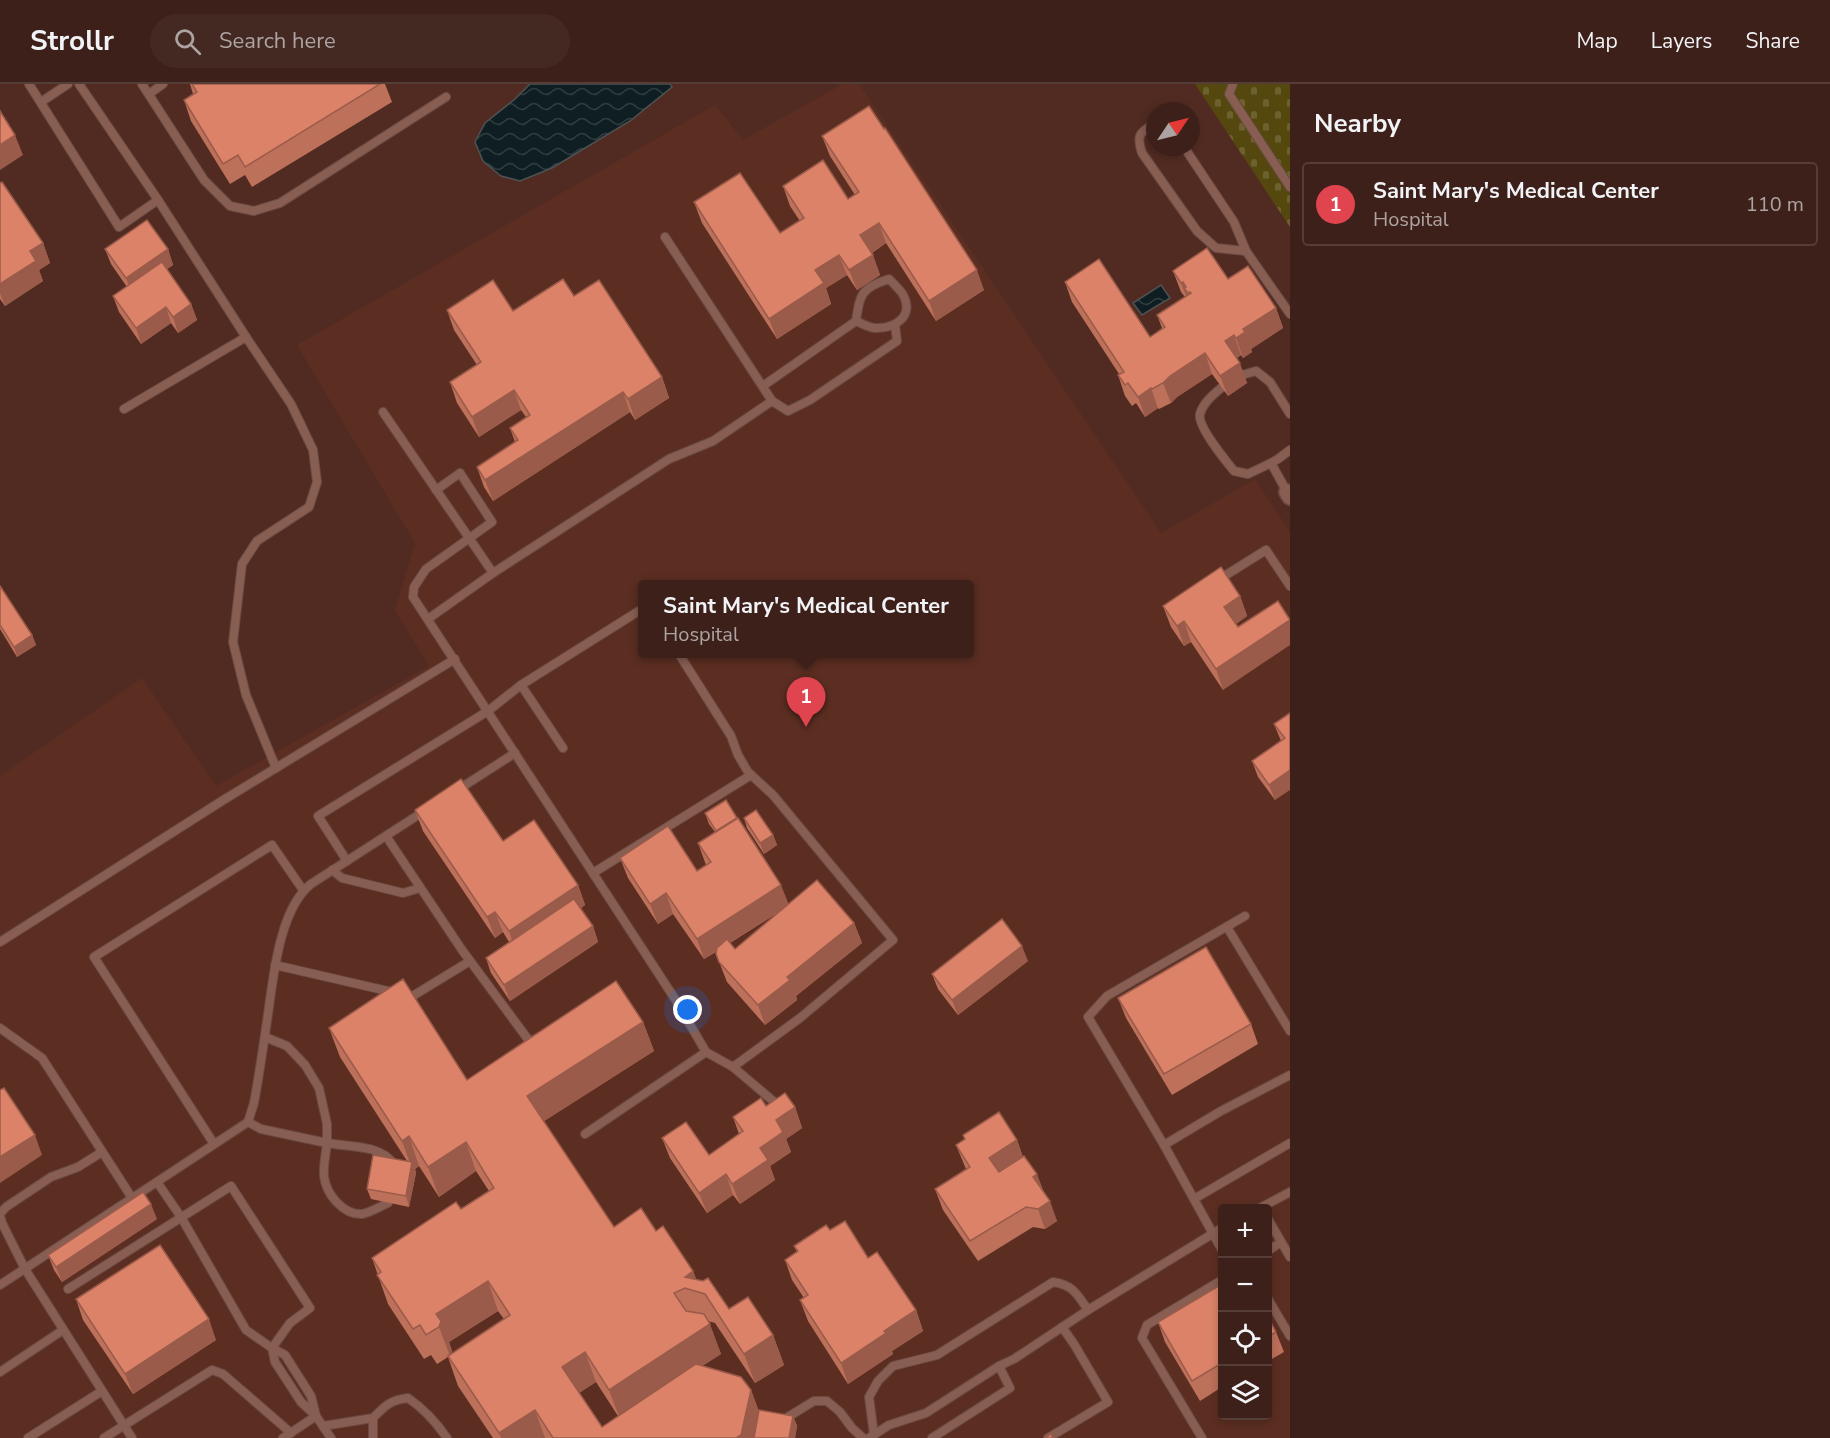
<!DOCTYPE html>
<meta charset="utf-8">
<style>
body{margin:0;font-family:"Nunito Sans",sans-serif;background:#442822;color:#f1f3f6}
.controls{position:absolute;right:18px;bottom:18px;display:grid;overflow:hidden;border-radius:6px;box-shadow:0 3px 9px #0003}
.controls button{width:54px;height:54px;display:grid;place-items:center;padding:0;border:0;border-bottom:2px solid #563e38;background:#3d2019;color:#f1f3f6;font:30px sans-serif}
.compass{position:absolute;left:1146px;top:18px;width:54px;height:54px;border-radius:50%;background:#3d2019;box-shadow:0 3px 9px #0003;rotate:55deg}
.you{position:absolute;left:688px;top:926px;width:21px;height:21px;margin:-15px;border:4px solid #fff;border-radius:50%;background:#1a73e8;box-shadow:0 0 0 9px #1a73e833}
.badge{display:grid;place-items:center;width:39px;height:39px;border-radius:50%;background:#db2777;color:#fff;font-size:20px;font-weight:700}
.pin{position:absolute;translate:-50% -50px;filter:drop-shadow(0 2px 3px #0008)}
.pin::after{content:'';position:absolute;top:32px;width:21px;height:18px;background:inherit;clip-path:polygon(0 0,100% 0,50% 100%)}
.popup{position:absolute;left:638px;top:496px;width:336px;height:78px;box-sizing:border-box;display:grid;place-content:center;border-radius:6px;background:#3d2019;filter:drop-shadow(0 2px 4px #0005);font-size:20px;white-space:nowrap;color:#ada3a2}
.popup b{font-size:22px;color:#f1f3f6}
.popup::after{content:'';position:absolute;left:50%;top:100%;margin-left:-12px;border:12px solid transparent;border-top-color:#3d2019}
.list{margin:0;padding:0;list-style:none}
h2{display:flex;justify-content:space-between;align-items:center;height:78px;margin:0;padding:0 24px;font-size:26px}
h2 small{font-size:20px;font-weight:400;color:#ada3a2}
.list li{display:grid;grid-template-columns:39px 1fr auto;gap:18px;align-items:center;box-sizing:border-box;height:84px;margin:0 12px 12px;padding:0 12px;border:2px solid #563e38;border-radius:6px}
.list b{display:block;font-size:22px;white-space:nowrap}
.list p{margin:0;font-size:20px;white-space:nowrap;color:#ada3a2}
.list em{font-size:20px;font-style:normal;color:#ada3a2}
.icon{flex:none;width:33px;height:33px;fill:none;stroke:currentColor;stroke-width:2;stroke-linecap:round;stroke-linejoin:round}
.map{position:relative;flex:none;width:1290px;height:1354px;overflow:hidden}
header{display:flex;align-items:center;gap:36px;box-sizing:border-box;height:84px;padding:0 30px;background:#3d2019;border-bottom:2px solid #563e38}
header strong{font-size:28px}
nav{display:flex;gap:33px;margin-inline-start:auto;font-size:21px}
.search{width:420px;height:54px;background:#442822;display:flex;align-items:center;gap:15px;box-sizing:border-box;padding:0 21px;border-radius:33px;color:#ada3a2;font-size:22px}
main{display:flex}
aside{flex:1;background:#3d2019}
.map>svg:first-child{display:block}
.built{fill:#5c2e22;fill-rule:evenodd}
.cemetery{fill:url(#cemetery-stones)}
.water{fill:url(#water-waves);stroke:#4f5253;stroke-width:1.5}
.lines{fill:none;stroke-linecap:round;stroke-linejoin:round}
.service-casing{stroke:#6a4a42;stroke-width:10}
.minor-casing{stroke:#6a4a42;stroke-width:18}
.service{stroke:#885e52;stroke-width:8}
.minor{stroke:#885e52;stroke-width:15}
.wall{fill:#bd705a;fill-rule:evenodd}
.shaded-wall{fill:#9a5b4a}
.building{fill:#dc8269;stroke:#9a5b4a;stroke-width:1.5}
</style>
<header>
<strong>Strollr</strong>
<div class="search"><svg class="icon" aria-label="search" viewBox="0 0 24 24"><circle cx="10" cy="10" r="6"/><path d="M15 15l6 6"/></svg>Search here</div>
<nav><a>Map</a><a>Layers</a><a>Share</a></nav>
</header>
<main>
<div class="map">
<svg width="1290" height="1354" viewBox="0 0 1290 1354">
<defs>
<pattern id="cemetery-stones" width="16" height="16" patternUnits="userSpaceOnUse" patternTransform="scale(1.5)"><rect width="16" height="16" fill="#55480e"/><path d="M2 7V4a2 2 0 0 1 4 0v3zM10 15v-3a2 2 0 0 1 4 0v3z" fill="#6d6130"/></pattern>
<pattern id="water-waves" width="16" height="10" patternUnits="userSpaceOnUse" patternTransform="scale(1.5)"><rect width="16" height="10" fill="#0e1e22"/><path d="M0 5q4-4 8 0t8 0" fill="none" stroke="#313e41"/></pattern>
</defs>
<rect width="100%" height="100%" fill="#512b21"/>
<path class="built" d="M843,0H859L1161,449L1255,395L1290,448V1354H0V692L142,594L216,702L429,582L395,526L415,459L297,261L715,21L743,56ZM642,500H970V570H642ZM1222,1124H1268V1332H1222Z"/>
<path class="cemetery" d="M1195,0H1290V143Z"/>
<g class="water">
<path d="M530,0H670L672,3L630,37L552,84L520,97L501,92L483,77L475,58L485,39L515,15Z"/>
<path d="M1161,201L1170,214L1142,231L1133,219Z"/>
</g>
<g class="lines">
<defs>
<g id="service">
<path d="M29,0L119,143L158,116"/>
<path d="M79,0L158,116L246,253L124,325"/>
<path d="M142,0L204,96L230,122L254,127L280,119L446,13"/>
<path d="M1233,0L1229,10L1290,103"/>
<path d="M149,10L163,0"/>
<path d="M41,18L68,0"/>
<path d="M1155,39C1140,48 1136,51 1142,69L1197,147L1216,164L1246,167"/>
<path d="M1184,63L1234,138L1246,167L1290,230"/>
<path d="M246,253L291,320L313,366L317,398L309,423L257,457L242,480L233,558L246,611L276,684"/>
<path d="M1242,291L1256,287L1270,298L1290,330"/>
<path d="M763,302L856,237C860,210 861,204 889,195C893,199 898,204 902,209C916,232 895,245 874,244C869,243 862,240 856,237"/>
<path d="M1221,304C1213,311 1203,319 1200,330C1197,342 1226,377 1234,387L1248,390L1271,379"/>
<path d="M772,317L788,327L810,316L897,257L895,241"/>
<path d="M383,328L493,489L428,535"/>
<path d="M436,406L460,389L492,438L426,485L414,503L413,513L675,915L706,968"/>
<path d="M1287,408L1271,379L1278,375L1290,366"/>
<path d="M493,489L669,375L713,357L772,317L665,153"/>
<path d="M1218,496L1266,466L1290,502"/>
<path d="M679,570L731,652L738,671L748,688L773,711L893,856L800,934L733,983"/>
<path d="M521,601L563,664"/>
<path d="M459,705L515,669"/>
<path d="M386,752L462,866L530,958L536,955"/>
<path d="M347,777L318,732L488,627L521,601L642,525"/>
<path d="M332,786L342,794L403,809L420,804"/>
<path d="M593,789L751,691"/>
<path d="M1227,843L1290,947"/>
<path d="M0,858L225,715L455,575"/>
<path d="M275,881L392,908"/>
<path d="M404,911L411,913L470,877"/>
<path d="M0,944L42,974L132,1114"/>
<path d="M248,1038L261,1045L327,1059V1040L319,1004L305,981L287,962L265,953"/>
<path d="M585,1050L706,968L733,983L779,1022"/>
<path d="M214,1060L94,873L272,761L303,806"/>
<path d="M1164,1061L1221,1027L1290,991"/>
<path d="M157,1098L181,1133L246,1246L272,1264L285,1271L311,1312L316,1332"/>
<path d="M1194,1115L1290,1059"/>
<path d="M388,1119C381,1122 370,1129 362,1130C343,1131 326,1110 324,1092C323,1082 326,1069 327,1059C347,1063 379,1060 393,1079"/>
<path d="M1260,1124L1290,1108"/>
<path d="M0,1130L6,1123L51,1093L78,1083L102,1068"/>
<path d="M0,1132L2,1139L25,1185L132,1354"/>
<path d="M1268,1135L1290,1173"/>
<path d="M1222,1166L1164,1061L1088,933L1107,912L1245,832"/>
<path d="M1268,1167L1281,1158"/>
<path d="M0,1201L248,1038L254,1019C259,992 263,964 267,937C273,898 278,826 311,800L426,726"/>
<path d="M68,1205L231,1102L310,1224L290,1239L272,1264L275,1278L301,1318L316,1332L331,1354"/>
<path d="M1268,1215L1290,1252"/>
<path d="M0,1288L63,1246"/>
<path d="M323,1342L373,1334"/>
<path d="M874,1351L869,1313L878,1297L893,1282L937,1271L1053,1198C1073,1201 1077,1210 1088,1226"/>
<path d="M28,1354L102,1307"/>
<path d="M104,1354L212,1286L223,1290L291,1349"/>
<path d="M283,1354L316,1332"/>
<path d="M373,1354V1334C385,1322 390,1316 408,1314C424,1325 436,1338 447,1354"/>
<path d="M772,1354L783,1336L814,1317H827L840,1328L852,1344L863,1354"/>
<path d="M869,1354L889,1341L926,1329L999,1282L1014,1275L1088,1226L1222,1144"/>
<path d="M932,1354L1010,1304L999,1282"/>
<path d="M1048,1354L1108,1318L1074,1260L1062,1243"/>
<path d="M1202,1354L1142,1254L1147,1241L1222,1196"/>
</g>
<path id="minor" d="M1287,408L1290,413"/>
</defs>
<use href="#service" class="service-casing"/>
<use href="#minor" class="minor-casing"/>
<use href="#service" class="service"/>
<use href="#minor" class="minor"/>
</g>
<g class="wall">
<path d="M190,0H385L392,18L252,103L245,91L230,100L191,37L184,16L193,10Z"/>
<path d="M822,52L984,206L936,237L886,159L872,169L880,191L857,206L847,191L826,204L831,220L777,255L702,139L694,118L780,149L800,137L790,122L783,102L848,115L855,111L830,72Z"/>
<path d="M0,99L43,159L50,179L39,186L43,197L5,222L0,215Z"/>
<path d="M105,165H168L173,181L167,185L191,220L197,236L178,249L171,239L141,260L119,228L113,212L127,203L111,180Z"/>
<path d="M1173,187L1228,195L1276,224L1283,244L1251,265L1252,268L1243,274L1241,271L1237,274L1247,299L1228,312L1212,290L1177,313L1171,319L1159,325L1158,324L1145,333L1136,319L1132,322L1125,312L1118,291L1119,290L1072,218L1065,198L1150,253L1162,244L1157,231L1185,213L1181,208Z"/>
<path d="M574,212L662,293L669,314L635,336L630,328L493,417L484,403L477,383L515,358L510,344L526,333L521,326L479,353L457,319L450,298L477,281L454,246L447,226L513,227Z"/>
<path d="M0,502L32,551L36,561L17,573L0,545Z"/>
<path d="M1240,512L1247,532L1236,540L1238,543L1223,606L1191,558L1184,562L1171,543L1163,522Z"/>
<path d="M1290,629L1275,716L1258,693L1252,677L1281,657L1274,640Z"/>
<path d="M415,726L503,757L578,801L585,821L581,824L593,842L598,858L510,917L491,889L486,874L509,858L503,848L495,854L423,747Z"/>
<path d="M705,729L788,820L854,839L862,859L796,912L797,916L765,941L727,898L716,870V868L704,875L673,830L658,840L628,794L620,774L697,787L706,781L698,759L715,748L709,740ZM782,826L735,865L730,859Z"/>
<path d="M744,734L773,751L777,761L764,770L747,744Z"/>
<path d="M1028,877L958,931L938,905L932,890Z"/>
<path d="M1118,914L1251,940L1258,960L1172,1011L1126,934Z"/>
<path d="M643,938L654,967L544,1037L614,1143L656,1147L693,1187L696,1195L729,1225L773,1251L784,1281L755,1299L715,1239L708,1237L721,1270L702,1282L751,1306L759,1328L793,1332L797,1342L795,1354H493L458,1302L448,1273L437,1280L431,1271L424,1275L388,1220L372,1174L461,1125L489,1107L476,1087L439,1113L419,1082L415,1085L416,1089L409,1123L371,1115L367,1105L407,1077L340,973L329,944L467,996ZM498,1227L504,1235L450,1271L452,1267L449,1258ZM596,1298L618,1332L602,1343L579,1309Z"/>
<path d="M766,1022L795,1023L802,1044L786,1055L791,1068L770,1082L775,1096L740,1120L733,1111L707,1129L670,1074L662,1054L709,1071L739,1050L733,1033Z"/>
<path d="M963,1051L1017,1056L1023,1073L1044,1108L1057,1137L1045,1145L1033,1143L978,1177L943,1126L935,1105L966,1085L956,1061L965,1056Z"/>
<path d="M157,1135L62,1198L54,1186L48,1171Z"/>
<path d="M830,1146L868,1174L916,1226L923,1247L892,1267L893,1270L848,1300L808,1237L800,1216L804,1214L792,1196L785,1176L797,1168L794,1162Z"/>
<path d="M1222,1200V1303L1200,1317L1165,1258L1158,1238Z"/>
<path d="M76,1215L216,1256L133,1310L83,1236Z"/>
<path d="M1268,1233L1276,1248L1284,1268L1268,1277Z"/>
</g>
<g class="shaded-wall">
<path d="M15,51L23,71L0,86V61Z"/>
<path d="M879,139L886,159L868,171L860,151Z"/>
<path d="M43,159L50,179L39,186L43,197L5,222L0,209V200L30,167Z"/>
<path d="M168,165L173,181L132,210L126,194Z"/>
<path d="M839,171L847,191L826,204L831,220L777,255L769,235L815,186Z"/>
<path d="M873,171L880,191L857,206L849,186Z"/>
<path d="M977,186L984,206L936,237L929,217Z"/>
<path d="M1183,198L1190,219H1189L1181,199Z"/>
<path d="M191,220L197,236L178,249L173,233Z"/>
<path d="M166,223L171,239L141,260L136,244Z"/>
<path d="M1276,224L1283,244L1251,265L1252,268L1243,274L1236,254L1243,245Z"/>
<path d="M1234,251L1241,271L1233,277L1225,257Z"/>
<path d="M1205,269L1212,290L1177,313L1171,319L1163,299L1170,292Z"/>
<path d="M1240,279L1247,299L1228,312L1220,292Z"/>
<path d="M662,293L669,314L635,336L628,315Z"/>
<path d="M1151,304L1158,324L1145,333L1138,313Z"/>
<path d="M514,306L521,326L479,353L472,333Z"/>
<path d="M623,308L630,328L493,417L485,396Z"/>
<path d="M1240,512L1247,532L1232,543L1224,523Z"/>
<path d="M1290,536V561L1223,606L1216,585Z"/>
<path d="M1184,537L1191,558L1184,562L1177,542Z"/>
<path d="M32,551L36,561L17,573L14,563Z"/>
<path d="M1290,686V706L1275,716L1269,701Z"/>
<path d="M773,751L777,761L764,770L760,759Z"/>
<path d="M578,801L585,821L516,868L509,847Z"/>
<path d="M781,801L789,821L704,875L697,855Z"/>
<path d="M666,809L673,830L658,840L650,820Z"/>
<path d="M495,828L503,848L495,854L487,833Z"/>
<path d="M854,839L862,859L796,912L797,916L765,941L758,921L787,893Z"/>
<path d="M593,842L598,858L510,917L504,901Z"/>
<path d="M1022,862L1028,877L958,931L952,916Z"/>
<path d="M643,938L654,967L538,1041L527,1012Z"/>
<path d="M795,1023L802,1044L786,1055L791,1068L770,1082L775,1096L740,1120L732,1100L760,1064L776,1036Z"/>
<path d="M35,1051L42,1071L0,1099V1073Z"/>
<path d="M409,1052L419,1082L415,1085L416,1089L409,1123L406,1112L411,1082L402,1057Z"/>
<path d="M1017,1056L1024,1076L996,1094L989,1074Z"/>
<path d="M466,1058L476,1087L439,1113L428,1083Z"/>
<path d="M726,1090L733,1111L707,1129L699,1109Z"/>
<path d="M1037,1090L1045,1111L1033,1093Z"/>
<path d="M1050,1117L1057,1137L1045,1145L1038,1125Z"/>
<path d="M151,1120L157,1135L62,1198L56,1183Z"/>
<path d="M693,1187L701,1209L685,1193Z"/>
<path d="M488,1197L498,1227L449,1258L452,1267L450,1272L439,1243L436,1230Z"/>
<path d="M916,1226L923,1247L892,1267L893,1270L848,1300L841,1279L884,1247Z"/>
<path d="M209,1235L216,1256L133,1310L125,1290Z"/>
<path d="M710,1240L721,1270L620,1335L609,1306Z"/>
<path d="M773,1251L784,1281L755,1299L744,1270Z"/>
<path d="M585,1268L596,1298L572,1313L562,1283Z"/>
<path d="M751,1306L762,1336L758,1354H736Z"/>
<path d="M535,1326L545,1354H501L499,1349Z"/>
<path d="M793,1332L797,1342L795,1354H789Z"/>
</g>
<g class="building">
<path d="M192,0H380L245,83L238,71L223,80L184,16L197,8Z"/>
<path d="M869,22L884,45L885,44L977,186L929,217L879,139L860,151L873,171L849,186L839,171L815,186L824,199L769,235L694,118L740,89L780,149L804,134L783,102L823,76L848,115L859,108L822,52Z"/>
<path d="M0,27L15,51L0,61Z"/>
<path d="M2,98L43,159L30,167L36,177L0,200V99Z"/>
<path d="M147,136L168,165L126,194L105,165Z"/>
<path d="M1207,164L1228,195L1248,182L1276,224L1243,245L1245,248L1236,254L1234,251L1225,257L1240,279L1220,292L1205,269L1170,292L1163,299L1152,305L1151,304L1138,313L1128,299L1125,301L1118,291L1124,288L1065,198L1099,175L1150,253L1165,243L1157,231L1191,209L1190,208L1188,209L1184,204L1186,203L1183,198L1181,199L1173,187L1177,184Z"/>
<path d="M162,178L191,220L173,233L166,223L136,244L113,212Z"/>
<path d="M563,195L574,212L599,196L662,293L628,315L623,308L485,396L477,383L518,356L510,344L530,331L514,306L472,333L450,298L481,278L447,226L493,196L513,227Z"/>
<path d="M1221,483L1240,512L1224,523L1238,543L1278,517L1290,536L1216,585L1184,537L1177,542L1163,522Z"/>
<path d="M0,502L32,551L14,563L0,541Z"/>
<path d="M1290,629V686L1269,701L1252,677L1285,654L1274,640Z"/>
<path d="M461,695L503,757L534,736L578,801L509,847L495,828L487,833L415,726Z"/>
<path d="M726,716L737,734L716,747L705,729Z"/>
<path d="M756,726L773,751L760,759L744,734Z"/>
<path d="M738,734L781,801L697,855L666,809L650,820L620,774L668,742L697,787L711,778L698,759Z"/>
<path d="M817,796L854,839L787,893L790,896L758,921L719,878L716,870L717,864L727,855L735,865Z"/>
<path d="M574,815L593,842L504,901L486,874Z"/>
<path d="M1002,835L1022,862L952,916L932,890Z"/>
<path d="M1206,863L1251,940L1164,990L1118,914Z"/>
<path d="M403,895L467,996L616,897L643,938L527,1012L614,1143L641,1124L656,1147L663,1142L693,1187L685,1193L703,1197L708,1194L729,1225L748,1213L773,1251L744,1270L705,1210L685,1204L674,1209L686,1227L704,1230L710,1240L609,1306L585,1268L562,1283L602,1343L696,1280L741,1293L751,1306L741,1351L736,1354H553L535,1326L499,1349L448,1272L510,1231L488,1197L436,1230L441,1237L439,1243L426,1251L420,1241L413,1245L377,1191L381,1188L372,1174L456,1118L461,1125L494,1104L466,1058L428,1083L409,1052L402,1057L329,944Z"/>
<path d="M4,1004L35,1051L0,1073V1006Z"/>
<path d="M785,1009L795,1023L776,1036L783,1048L760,1064L768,1076L732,1100L726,1090L699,1109L662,1054L686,1038L709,1071L743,1047L733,1033L761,1014L766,1022Z"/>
<path d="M999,1028L1017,1056L989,1074L999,1088L1024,1072L1037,1090L1033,1093L1050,1117L1038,1125L1026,1123L970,1157L935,1105L970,1083L956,1061L965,1055L963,1051Z"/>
<path d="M373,1071L412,1078L406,1112L367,1105Z"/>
<path d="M143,1108L151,1120L56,1183L48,1171Z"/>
<path d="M845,1137L868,1174L877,1168L916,1226L884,1247L886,1249L841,1279L800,1216L808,1211L785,1176L798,1167L794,1162L826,1141L830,1146Z"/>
<path d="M160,1161L209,1235L125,1290L76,1215Z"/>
<path d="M1222,1200V1279L1192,1297L1158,1238Z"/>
<path d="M1268,1233L1276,1248L1268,1253Z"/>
<path d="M759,1326L793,1332L789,1354H754Z"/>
<path d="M1051,1350L1053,1354H1045Z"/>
</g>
</svg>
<div class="controls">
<button>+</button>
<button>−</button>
<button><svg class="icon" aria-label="locate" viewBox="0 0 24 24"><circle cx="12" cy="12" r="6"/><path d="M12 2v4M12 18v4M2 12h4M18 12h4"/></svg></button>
<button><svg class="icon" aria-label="layers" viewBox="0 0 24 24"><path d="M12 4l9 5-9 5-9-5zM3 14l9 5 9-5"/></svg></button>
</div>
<svg class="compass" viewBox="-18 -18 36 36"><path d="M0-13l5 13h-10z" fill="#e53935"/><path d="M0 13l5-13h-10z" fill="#ada3a2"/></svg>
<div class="you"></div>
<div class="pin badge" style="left:806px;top:643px;background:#e0444e">1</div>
<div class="popup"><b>Saint Mary's Medical Center</b>Hospital</div>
</div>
<aside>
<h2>Nearby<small></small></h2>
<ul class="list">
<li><span class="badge" style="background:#e0444e">1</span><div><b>Saint Mary's Medical Center</b><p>Hospital</p></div><em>110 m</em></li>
</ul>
</aside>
</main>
